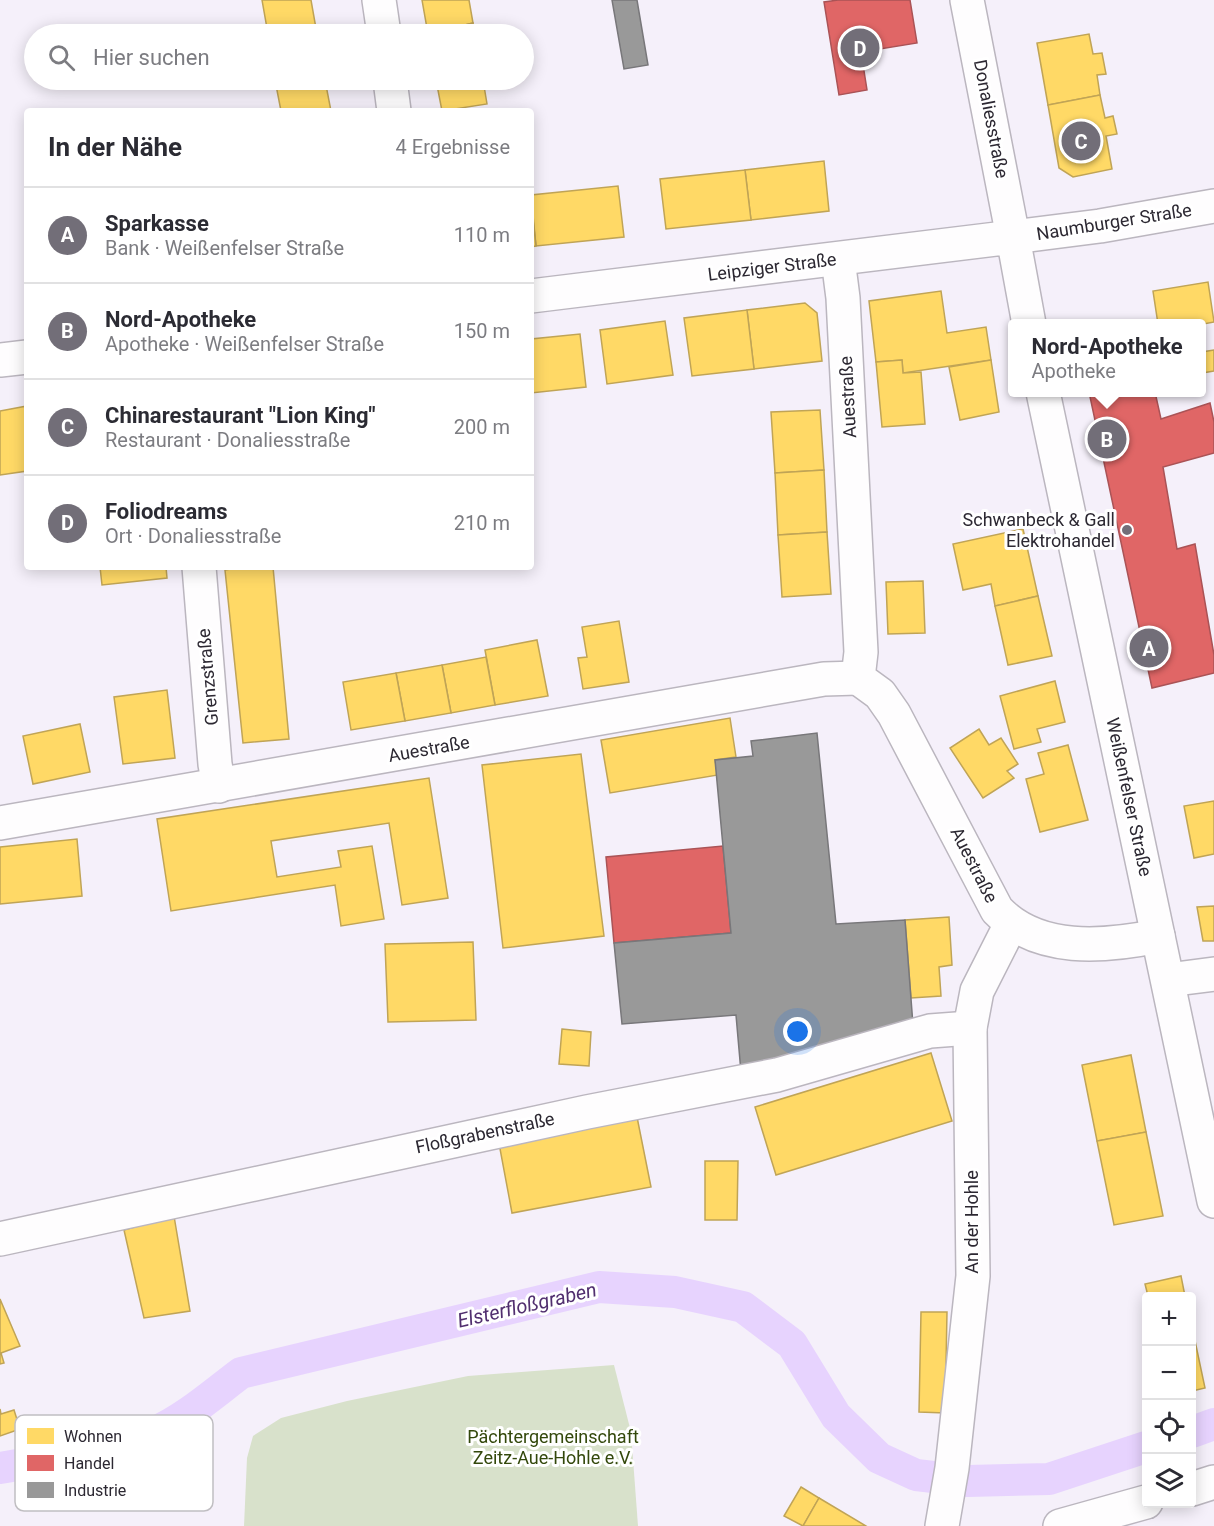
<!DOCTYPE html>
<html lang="de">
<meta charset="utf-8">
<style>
body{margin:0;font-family:Roboto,sans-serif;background:#f2f2f3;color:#2b2b33}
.controls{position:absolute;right:18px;bottom:18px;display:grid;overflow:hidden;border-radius:6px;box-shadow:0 3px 15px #0003}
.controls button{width:54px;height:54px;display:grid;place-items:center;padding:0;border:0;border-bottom:2px solid #e1e1e2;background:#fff;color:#2b2b33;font:30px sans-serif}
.you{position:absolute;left:798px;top:1032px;width:21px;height:21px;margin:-15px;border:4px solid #fff;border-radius:50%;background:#1a73e8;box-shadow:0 0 0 9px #1a73e833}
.badge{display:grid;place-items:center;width:39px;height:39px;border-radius:50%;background:#726e78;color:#fff;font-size:20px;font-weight:700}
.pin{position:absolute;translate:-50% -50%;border:3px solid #fff;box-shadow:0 2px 6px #0006}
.popup{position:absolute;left:1008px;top:319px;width:198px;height:78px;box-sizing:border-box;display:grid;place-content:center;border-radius:6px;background:#fff;filter:drop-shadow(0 2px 4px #0005);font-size:20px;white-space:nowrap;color:#7c7c81}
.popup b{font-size:22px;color:#2b2b33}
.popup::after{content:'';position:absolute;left:50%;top:100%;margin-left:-12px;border:12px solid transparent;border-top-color:#fff}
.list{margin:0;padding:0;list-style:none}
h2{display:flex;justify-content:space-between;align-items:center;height:78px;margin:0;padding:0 24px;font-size:26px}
h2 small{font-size:20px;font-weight:400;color:#7c7c81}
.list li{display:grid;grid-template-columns:39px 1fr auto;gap:18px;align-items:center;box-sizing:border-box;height:96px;padding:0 24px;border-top:2px solid #e1e1e2}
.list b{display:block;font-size:22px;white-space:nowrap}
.list p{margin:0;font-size:20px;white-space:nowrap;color:#7c7c81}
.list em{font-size:20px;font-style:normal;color:#7c7c81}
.icon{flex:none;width:33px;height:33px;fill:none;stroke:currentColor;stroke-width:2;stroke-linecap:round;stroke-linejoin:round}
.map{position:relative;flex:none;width:1214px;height:1526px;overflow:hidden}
.search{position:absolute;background:#fff;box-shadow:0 3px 15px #0003;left:24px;top:24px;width:510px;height:66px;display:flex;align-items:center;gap:15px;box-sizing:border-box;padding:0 21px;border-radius:33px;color:#7c7c81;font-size:22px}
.panel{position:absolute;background:#fff;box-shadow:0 3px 15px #0003;left:24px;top:108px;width:510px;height:462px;border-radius:6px}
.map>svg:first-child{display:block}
.green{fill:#d8e1cb}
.homes{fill:#ffd966;stroke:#c0a456;stroke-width:1.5}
.shops{fill:#e06666;stroke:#aa5356;stroke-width:1.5}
.industry{fill:#999;stroke:#78777a;stroke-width:1.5}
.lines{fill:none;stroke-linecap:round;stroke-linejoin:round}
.canal{stroke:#e7d3fe;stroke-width:32}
.minor-casing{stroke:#bbb6bf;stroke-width:36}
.tertiary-casing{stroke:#bbb6bf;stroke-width:36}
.primary-casing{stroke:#bbb6bf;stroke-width:36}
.minor{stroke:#fefdfe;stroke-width:33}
.tertiary{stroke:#fefdfe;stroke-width:33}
.primary{stroke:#fefdfe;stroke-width:33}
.poi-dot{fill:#726e78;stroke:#fff;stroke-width:2}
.labels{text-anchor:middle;stroke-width:6;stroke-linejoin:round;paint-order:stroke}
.street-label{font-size:18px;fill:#2c2832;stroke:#fff}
.poi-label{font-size:18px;fill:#2c2832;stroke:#fff;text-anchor:end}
.park-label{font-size:18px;fill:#33480b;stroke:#fff}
.water-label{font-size:20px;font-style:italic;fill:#512f6f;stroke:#fff}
.key{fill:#fff;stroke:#c0bec2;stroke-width:1.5}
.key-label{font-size:16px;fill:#2c2832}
</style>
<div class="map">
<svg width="1214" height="1526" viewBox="0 0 1214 1526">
<rect width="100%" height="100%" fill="#f5f0fa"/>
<path class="green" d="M614,1365L631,1432L638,1526H244L247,1458L253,1436L281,1418L347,1401L468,1376Z"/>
<g class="homes">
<path d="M262,0H311L317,34H268Z"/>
<path d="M422,0H469L473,23L428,34Z"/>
<path d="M473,23L475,34H429Z"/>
<path d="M1089,34L1093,54L1102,53L1106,74L1097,75L1100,95L1048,105L1037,43Z"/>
<path d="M275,80H325L331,111H281Z"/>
<path d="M436,80H483L487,104L442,111Z"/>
<path d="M1100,95L1105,118L1113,116L1117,134L1106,136L1112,169L1073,177L1059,168L1048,105Z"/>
<path d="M824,161L829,211L751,220L745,170Z"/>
<path d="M745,170L751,220L666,229L660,179Z"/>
<path d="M618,186L624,237L536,246L531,195Z"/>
<path d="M531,202L536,246L531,247Z"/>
<path d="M1208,282L1214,322L1203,324L1205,335H1202V324H1158L1153,291Z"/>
<path d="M941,291L947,333L986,327L991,360L903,373L902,360L876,362L869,301Z"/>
<path d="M805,303L817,313L822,361L754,369L747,310Z"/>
<path d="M747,310L754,369L692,376L684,318Z"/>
<path d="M665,321L673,375L607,384L600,330Z"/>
<path d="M580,334L586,387L531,393V339Z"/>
<path d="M1214,350V371L1202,373V352Z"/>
<path d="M902,360L903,373L921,372L925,424L882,427L876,362Z"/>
<path d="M991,360L999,412L960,420L949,367Z"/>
<path d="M27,406V471L0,475V411Z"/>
<path d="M820,410L824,470L775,473L771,412Z"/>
<path d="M824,470L827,532L778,535L775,473Z"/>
<path d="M1023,529L1038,596L995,606L991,584L963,590L953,544Z"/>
<path d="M827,532L831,594L782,597L778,535Z"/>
<path d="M100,567H166L167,578L102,585Z"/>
<path d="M241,567H273L289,739L243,743L225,570Z"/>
<path d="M923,581L925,633L888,634L886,582Z"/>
<path d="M1038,596L1052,656L1008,665L995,606Z"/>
<path d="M619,621L629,682L583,689L578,658L587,657L582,627Z"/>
<path d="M537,640L548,696L495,705L485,650Z"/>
<path d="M486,657L495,705L451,713L442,665Z"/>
<path d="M442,665L451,713L405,721L396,673Z"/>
<path d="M396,673L405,721L351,730L343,682Z"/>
<path d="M1055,681L1065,722L1037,729L1041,742L1014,749L1000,696Z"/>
<path d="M167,690L175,758L123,764L114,697Z"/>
<path d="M730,718L736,757L715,760L718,775L610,793L601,740Z"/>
<path d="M80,724L90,772L33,784L23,736Z"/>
<path d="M979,729L989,745L1001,738L1018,764L1007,771L1014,778L983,798L950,748Z"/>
<path d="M1068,745L1088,820L1040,832L1026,779L1044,774L1038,753Z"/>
<path d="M581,754L604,936L503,948L482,765Z"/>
<path d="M429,778L448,898L402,905L389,823L271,841L277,877L341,867L338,851L372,846L384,919L341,926L335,885L171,911L157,819Z"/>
<path d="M1214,801V854L1194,858L1184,806Z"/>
<path d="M77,839L82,896L0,904V847Z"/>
<path d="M1214,906V941H1203L1197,907Z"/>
<path d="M949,917L952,965L939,967L941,996L911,998L905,920Z"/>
<path d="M473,942L476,1020L388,1022L385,944Z"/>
<path d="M562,1029L591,1032L589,1066L559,1064Z"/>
<path d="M931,1053L952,1121L776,1175L755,1107Z"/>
<path d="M1131,1055L1146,1132L1097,1141L1082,1065Z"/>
<path d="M636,1112L651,1187L512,1213L498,1138Z"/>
<path d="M1146,1132L1163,1216L1114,1225L1097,1141Z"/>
<path d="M705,1161H738L737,1220H705Z"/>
<path d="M174,1216L190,1311L144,1318L124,1230Z"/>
<path d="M1181,1276L1185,1296H1148L1145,1284Z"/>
<path d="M0,1299L20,1346L1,1353L4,1363L0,1364Z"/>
<path d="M921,1312H947L945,1413L919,1412Z"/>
<path d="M1192,1336H1194L1205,1388L1192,1391Z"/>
<path d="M0,1409L1,1414L14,1410L20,1429L0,1436Z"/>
<path d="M801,1487L819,1498L803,1526L784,1516Z"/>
<path d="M819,1498L866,1526H803Z"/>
</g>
<g class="shops">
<path d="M838,0H910L917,43L861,52L867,90L839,95L824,2Z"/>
<path d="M1089,392H1155L1161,419L1210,403L1214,422V453L1163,467L1177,549L1195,544L1214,655V673L1152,688Z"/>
<path d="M723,846L731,933L614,943L606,857Z"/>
</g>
<g class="industry">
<path d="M612,0H637L648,65L624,69Z"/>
<path d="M817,733L836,924L905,920L913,1025L741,1072L736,1015L622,1024L614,943L731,933L715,760L753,756L751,741Z"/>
</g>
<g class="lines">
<g class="canal">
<path d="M1192,1432L1214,1424"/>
<path d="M0,1468C51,1459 106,1454 153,1433C185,1419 213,1394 241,1373L599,1287L675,1292L743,1307L792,1344L836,1416L879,1458L916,1475L968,1481L1049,1479L1146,1447"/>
</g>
<defs>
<g id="minor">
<path d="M379,0L384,34"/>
<path d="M390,80L394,111"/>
<path d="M838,259L843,298L861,652L858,678L880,694L894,714L997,910C1038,953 1104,947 1158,936"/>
<path d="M199,567L215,764L219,786"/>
<path d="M0,823L824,679L858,678"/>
<path d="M1168,980L1214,974"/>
<path d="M0,1239L587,1112L777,1075L930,1031L970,1028"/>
<path d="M1192,1489L1214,1482"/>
<path d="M942,1526L952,1468L973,1276L970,1028L977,991L1011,924"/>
<path d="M1060,1526L1146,1502"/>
</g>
<g id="tertiary">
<path d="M531,296L1013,237L1029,324"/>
<path d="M0,360L27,357"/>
<path d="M1043,392L1214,1201"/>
</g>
<path id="primary" d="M967,0L1013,237L1100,226L1214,206"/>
</defs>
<use href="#minor" class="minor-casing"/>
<use href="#tertiary" class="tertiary-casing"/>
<use href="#primary" class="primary-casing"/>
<use href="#minor" class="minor"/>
<use href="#tertiary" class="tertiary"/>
<use href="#primary" class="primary"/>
</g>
<circle class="poi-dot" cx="1127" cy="530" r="6"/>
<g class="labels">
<g class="street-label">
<text transform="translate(991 119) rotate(79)" y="6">Donaliesstraße</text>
<text transform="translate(1114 222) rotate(-9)" y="6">Naumburger Straße</text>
<text transform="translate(772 267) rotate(-7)" y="6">Leipziger Straße</text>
<text transform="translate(848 397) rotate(-93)" y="6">Auestraße</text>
<text transform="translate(208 677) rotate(-95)" y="6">Grenzstraße</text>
<text transform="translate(429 749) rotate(-10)" y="6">Auestraße</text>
<text transform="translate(1129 797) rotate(78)" y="6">Weißenfelser Straße</text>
<text transform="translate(974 865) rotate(63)" y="6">Auestraße</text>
<text transform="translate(485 1133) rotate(-12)" y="6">Floßgrabenstraße</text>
<text transform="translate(972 1222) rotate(-90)" y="6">An der Hohle</text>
</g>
<g class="poi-label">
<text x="1115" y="526">Schwanbeck &amp; Gall<tspan x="1115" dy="21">Elektrohandel</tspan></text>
</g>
<g class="park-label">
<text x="553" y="1443">Pächtergemeinschaft<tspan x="553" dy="21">Zeitz-Aue-Hohle e.V.</tspan></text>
</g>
<g class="water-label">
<text transform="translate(527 1305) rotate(-13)" y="7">Elsterfloßgraben</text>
</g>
</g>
<rect x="15" y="1415" width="198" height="96" rx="9" class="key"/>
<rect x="27" y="1428" width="27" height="16" fill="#ffd966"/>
<rect x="27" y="1455" width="27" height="16" fill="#e06666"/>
<rect x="27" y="1482" width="27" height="16" fill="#999"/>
<g class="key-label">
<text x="64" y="1442">Wohnen</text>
<text x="64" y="1469">Handel</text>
<text x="64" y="1496">Industrie</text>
</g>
</svg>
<div class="controls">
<button>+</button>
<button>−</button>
<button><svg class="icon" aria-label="locate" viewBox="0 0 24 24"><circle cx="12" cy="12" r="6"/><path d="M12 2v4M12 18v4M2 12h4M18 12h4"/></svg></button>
<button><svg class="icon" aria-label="layers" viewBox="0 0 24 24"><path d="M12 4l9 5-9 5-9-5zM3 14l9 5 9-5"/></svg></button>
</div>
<div class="you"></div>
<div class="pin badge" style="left:1149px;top:648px">A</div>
<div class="pin badge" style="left:1107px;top:439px">B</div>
<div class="popup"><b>Nord-Apotheke</b>Apotheke</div>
<div class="pin badge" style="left:1081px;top:141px">C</div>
<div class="pin badge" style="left:860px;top:48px">D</div>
<div class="search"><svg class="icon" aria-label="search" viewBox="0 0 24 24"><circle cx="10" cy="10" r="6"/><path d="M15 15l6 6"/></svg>Hier suchen</div>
<section class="panel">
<h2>In der Nähe<small>4 Ergebnisse</small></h2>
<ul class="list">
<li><span class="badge">A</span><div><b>Sparkasse</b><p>Bank · Weißenfelser Straße</p></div><em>110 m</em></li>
<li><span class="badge">B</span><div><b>Nord-Apotheke</b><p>Apotheke · Weißenfelser Straße</p></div><em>150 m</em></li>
<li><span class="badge">C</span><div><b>Chinarestaurant &quot;Lion King&quot;</b><p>Restaurant · Donaliesstraße</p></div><em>200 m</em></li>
<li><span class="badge">D</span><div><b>Foliodreams</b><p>Ort · Donaliesstraße</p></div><em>210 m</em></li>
</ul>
</section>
</div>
